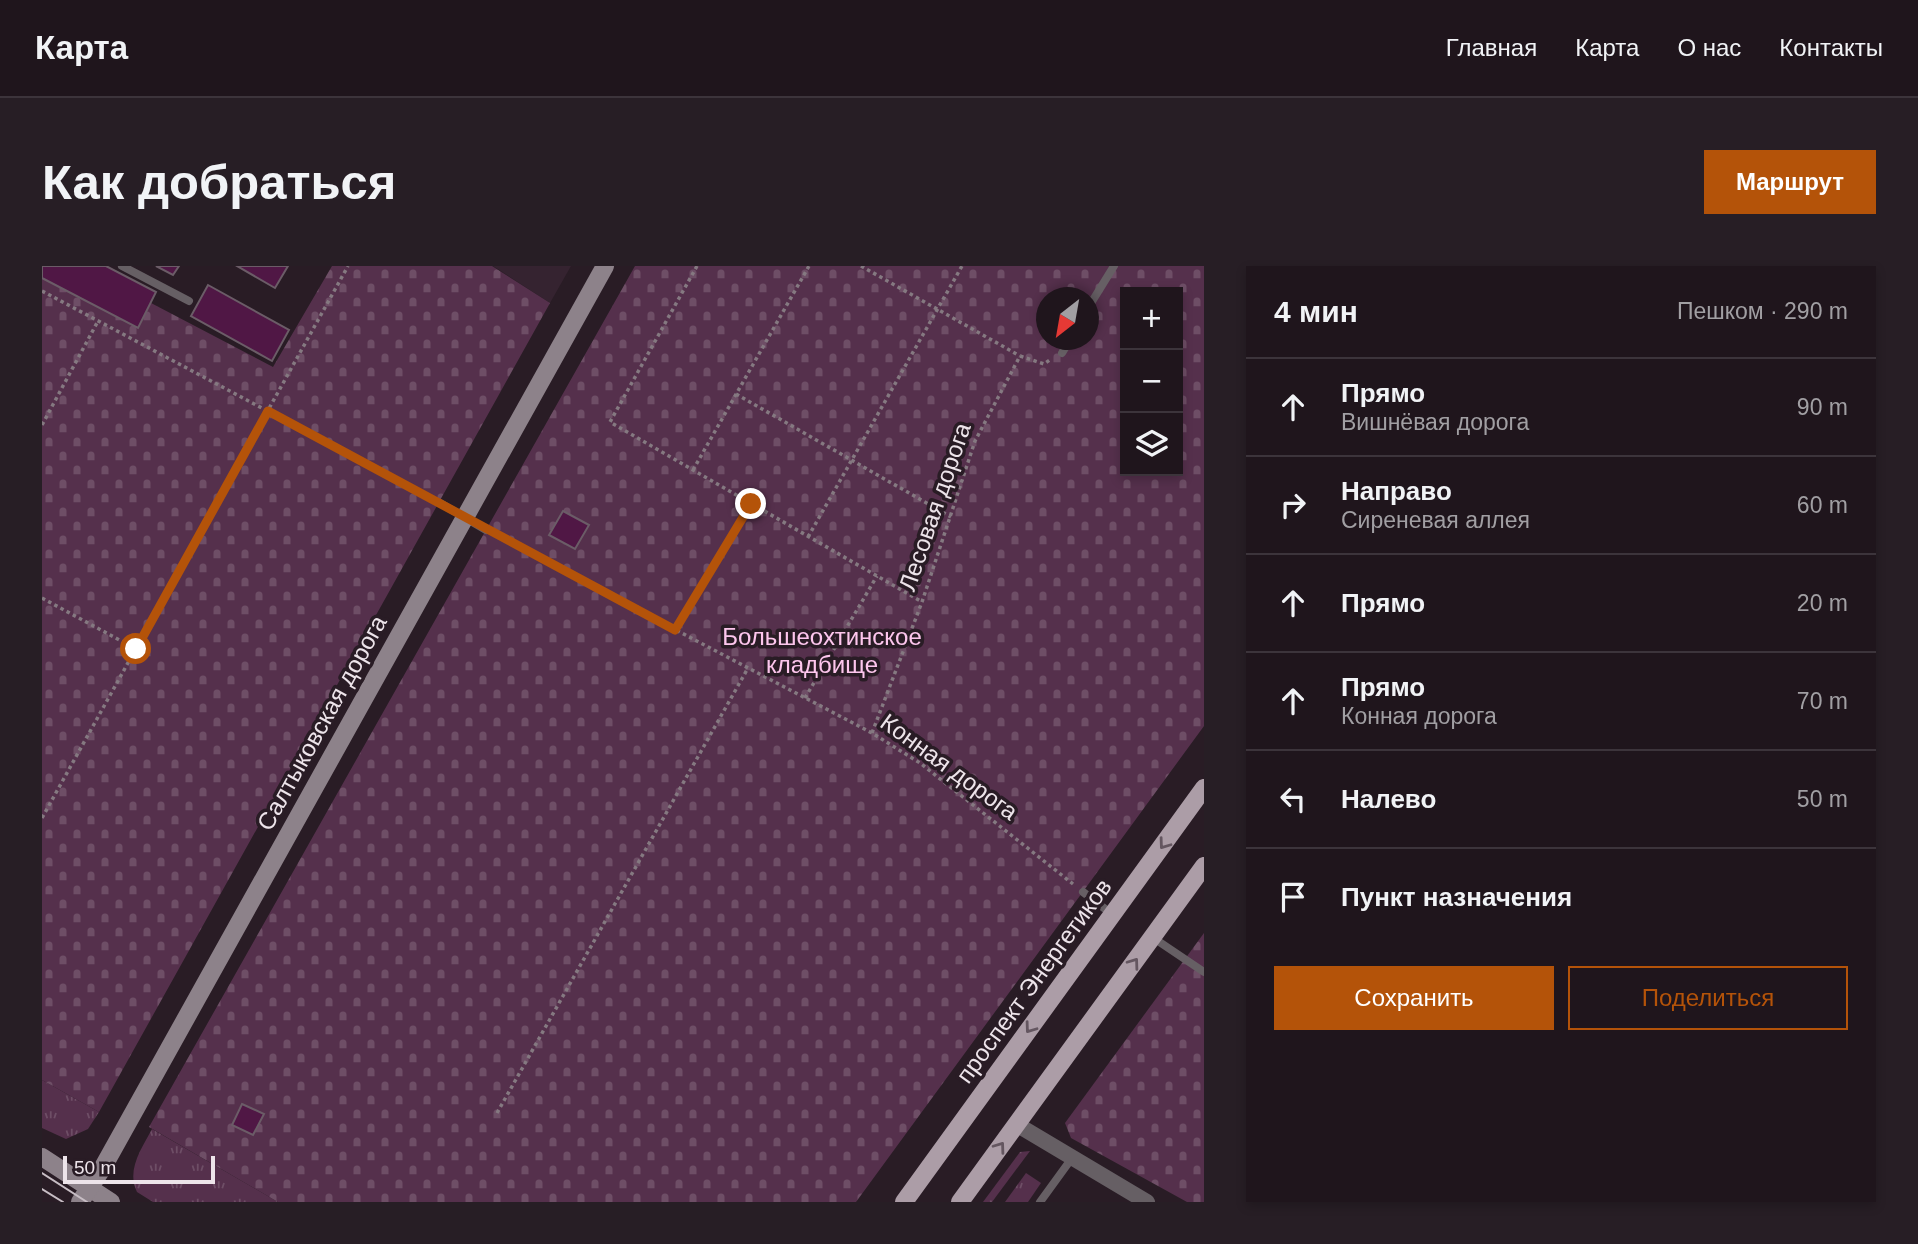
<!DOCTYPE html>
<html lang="ru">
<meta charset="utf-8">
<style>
body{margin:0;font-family:Arial,sans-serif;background:#271e25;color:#f1f3f6}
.controls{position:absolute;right:21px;top:21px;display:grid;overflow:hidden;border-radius:0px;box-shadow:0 4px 10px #0003}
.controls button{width:63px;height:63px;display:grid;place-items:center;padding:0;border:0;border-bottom:2px solid #3c343b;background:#1f151c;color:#f1f3f6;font:35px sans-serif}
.compass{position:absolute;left:994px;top:21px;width:63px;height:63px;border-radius:50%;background:#1f151c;box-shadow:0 4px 10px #0003;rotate:211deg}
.scale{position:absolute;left:21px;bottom:18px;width:152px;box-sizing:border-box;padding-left:7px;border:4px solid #ede4ea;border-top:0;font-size:19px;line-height:24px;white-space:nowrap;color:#ede4ea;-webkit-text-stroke:5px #291c25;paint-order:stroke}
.stop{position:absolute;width:21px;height:21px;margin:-16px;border:5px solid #b45309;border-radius:50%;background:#fff}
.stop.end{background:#b45309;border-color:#fff;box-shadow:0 2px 7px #0008}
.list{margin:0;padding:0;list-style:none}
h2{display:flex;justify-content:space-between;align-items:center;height:91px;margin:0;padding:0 28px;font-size:30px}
h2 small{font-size:23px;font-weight:400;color:#a19fa3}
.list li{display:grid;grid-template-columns:46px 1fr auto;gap:21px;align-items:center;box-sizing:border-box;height:98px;padding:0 28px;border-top:2px solid #3c343b}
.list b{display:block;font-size:26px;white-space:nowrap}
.list p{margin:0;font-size:23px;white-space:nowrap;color:#a19fa3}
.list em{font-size:23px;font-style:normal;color:#a19fa3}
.actions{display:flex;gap:14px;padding:21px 28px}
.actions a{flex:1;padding:16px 0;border:2px solid #b45309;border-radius:0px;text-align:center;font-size:24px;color:#b45309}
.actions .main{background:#b45309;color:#fff}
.icon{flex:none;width:38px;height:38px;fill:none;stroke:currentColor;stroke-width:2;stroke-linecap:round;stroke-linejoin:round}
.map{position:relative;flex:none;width:1162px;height:936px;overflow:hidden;border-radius:0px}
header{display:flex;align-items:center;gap:42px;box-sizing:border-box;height:98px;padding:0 35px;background:#1f151c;border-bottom:2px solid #3c343b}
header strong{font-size:33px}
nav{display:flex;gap:38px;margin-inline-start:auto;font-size:24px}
.intro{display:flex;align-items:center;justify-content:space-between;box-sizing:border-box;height:168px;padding:0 42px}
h1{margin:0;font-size:49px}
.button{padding:18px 32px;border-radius:0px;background:#b45309;color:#fff;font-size:24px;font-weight:700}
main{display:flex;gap:42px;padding:0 42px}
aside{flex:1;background:#1f151c;border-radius:0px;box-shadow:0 4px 10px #0003}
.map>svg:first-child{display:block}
.built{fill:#352330}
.grass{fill:url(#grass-tufts)}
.cemetery{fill:url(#cemetery-stones);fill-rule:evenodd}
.building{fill:#501745;stroke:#6b5c67;stroke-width:2}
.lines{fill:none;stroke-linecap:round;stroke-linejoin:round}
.path{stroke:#857981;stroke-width:3.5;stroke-dasharray:3.5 3.5;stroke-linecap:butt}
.lane{stroke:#665f64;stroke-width:8}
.street{stroke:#665f64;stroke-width:16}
.secondary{stroke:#8d828a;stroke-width:18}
.primary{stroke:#ac9da7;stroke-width:18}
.tram{stroke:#c7bdc4;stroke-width:2}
.oneway{stroke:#645660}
.route{stroke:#b45309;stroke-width:9}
.labels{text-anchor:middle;stroke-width:7;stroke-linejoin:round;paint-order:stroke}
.street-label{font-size:24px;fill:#ede4ea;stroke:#291c25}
.park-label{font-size:24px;fill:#fdc6ed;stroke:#291c25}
</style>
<header>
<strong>Карта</strong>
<nav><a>Главная</a><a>Карта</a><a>О нас</a><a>Контакты</a></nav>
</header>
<div class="intro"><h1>Как добраться</h1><a class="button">Маршрут</a></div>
<main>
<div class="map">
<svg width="1162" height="936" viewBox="0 0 1162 936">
<defs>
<pattern id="grass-tufts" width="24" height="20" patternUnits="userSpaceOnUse" patternTransform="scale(1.75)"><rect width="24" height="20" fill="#55304c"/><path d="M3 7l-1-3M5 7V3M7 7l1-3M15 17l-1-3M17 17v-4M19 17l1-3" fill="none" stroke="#6e4e66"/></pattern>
<pattern id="cemetery-stones" width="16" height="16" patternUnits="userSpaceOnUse" patternTransform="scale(1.75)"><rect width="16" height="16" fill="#55304c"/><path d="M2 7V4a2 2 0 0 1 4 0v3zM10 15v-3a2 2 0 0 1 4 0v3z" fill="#6e4e66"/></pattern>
</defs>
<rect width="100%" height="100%" fill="#291c25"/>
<path class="built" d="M451,0H529L508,37Z"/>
<g class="grass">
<path d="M0,814L57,846L46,863L24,873L0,862Z"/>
<path d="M110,863L236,936H111L95,926C84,904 100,882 110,863Z"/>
<path d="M988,885L950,936H941L978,886Z"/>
<path d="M984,907L999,917L986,936H963Z"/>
</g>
<g class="cemetery">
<path d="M290,0H450L508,37L57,846L0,814V12L96,61L109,37L231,101Z"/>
<path d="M593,0H1162V460L814,936H236L107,861ZM1083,26H1136V205H1083ZM1004,32H1046V74H1004Z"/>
<path d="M1162,667V936H1145L1029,872L1023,857Z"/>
</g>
<g class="building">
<path d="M0,0H64L114,26L96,62L0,12Z"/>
<path d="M114,0H137L131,9Z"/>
<path d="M195,0H246L233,22Z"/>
<path d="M166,19L247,64L230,95L149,50Z"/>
<path d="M521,245L547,259L533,283L507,269Z"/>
<path d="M200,838L222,848L211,869L190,859Z"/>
</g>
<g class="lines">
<g class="path">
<path d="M655,0L568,156L880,336"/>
<path d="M819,0L978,90"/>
<path d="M0,25L387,231"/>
<path d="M694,128L909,251"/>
<path d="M0,159L56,55"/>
<path d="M651,204L767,0"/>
<path d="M455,270L830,467L878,497L1031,618"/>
<path d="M766,271L920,0"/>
<path d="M0,332L94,383"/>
<path d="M633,364L709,238"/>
<path d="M763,432L835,310"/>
<path d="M830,467L880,336L933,175L978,90L1002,98L1009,93"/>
<path d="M0,552L306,0"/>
<path d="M455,847L706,402"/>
</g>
<g class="lane">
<path d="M80,0L147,35"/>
<path d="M1046,42L1072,0"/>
<path d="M1020,87L1028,74"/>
<path d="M398,237L444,264"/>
<path d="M1041,626L1071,649"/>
<path d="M1110,671L1162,706"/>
<path d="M998,936L1030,892"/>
</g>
<path class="street" d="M974,858L1105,936"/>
<g class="secondary">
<path d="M0,891L69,936"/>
<path d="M38,936L60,903L563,0"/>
</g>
<g class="primary">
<path d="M862,936L1162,522"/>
<path d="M918,936L1162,600"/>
</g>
<g class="tram">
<path d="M0,907L45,936"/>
<path d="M0,923L21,936"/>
</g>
</g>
<defs><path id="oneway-chevron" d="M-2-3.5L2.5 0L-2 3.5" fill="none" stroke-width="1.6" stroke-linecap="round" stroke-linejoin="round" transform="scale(1.75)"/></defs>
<g class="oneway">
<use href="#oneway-chevron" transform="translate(1122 578) rotate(126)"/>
<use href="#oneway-chevron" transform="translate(1092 697) rotate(-54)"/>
<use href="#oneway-chevron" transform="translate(988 762) rotate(126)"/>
<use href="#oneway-chevron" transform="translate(958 881) rotate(-54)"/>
</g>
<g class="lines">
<path class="route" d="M94,383L226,145L633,364L709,238"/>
</g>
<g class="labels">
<g class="street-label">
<text transform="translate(893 241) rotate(-71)" y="8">Лесовая дорога</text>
<text transform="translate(280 457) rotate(-61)" y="8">Салтыковская дорога</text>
<text transform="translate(907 501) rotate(36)" y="8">Конная дорога</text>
<text transform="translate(992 715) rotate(-54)" y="8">проспект Энергетиков</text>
</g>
<g class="park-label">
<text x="780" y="379">Большеохтинское<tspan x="780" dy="28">кладбище</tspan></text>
</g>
</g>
</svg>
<div class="controls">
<button>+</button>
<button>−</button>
<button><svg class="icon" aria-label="layers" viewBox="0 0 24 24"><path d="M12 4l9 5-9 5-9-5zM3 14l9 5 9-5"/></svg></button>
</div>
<svg class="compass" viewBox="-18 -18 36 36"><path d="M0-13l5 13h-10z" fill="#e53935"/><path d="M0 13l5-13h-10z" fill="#a19fa3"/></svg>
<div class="scale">50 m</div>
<div class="stop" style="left:94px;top:383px"></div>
<div class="stop end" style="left:709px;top:238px"></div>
</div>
<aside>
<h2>4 мин<small>Пешком · 290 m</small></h2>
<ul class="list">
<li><svg class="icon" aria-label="ahead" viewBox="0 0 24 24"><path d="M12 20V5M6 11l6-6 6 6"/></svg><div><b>Прямо</b><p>Вишнёвая дорога</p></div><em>90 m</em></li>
<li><svg class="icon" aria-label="right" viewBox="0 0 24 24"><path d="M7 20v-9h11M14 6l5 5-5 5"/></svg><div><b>Направо</b><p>Сиреневая аллея</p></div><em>60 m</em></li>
<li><svg class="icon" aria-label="ahead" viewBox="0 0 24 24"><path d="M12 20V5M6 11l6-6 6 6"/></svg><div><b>Прямо</b></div><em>20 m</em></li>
<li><svg class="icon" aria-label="ahead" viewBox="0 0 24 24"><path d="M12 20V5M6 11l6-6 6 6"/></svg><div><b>Прямо</b><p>Конная дорога</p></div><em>70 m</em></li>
<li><svg class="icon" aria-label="left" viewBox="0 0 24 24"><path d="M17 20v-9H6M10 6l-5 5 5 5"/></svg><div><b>Налево</b></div><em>50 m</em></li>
<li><svg class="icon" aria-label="arrive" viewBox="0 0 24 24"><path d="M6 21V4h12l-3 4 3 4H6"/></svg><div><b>Пункт назначения</b></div></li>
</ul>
<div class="actions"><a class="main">Сохранить</a><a>Поделиться</a></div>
</aside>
</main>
